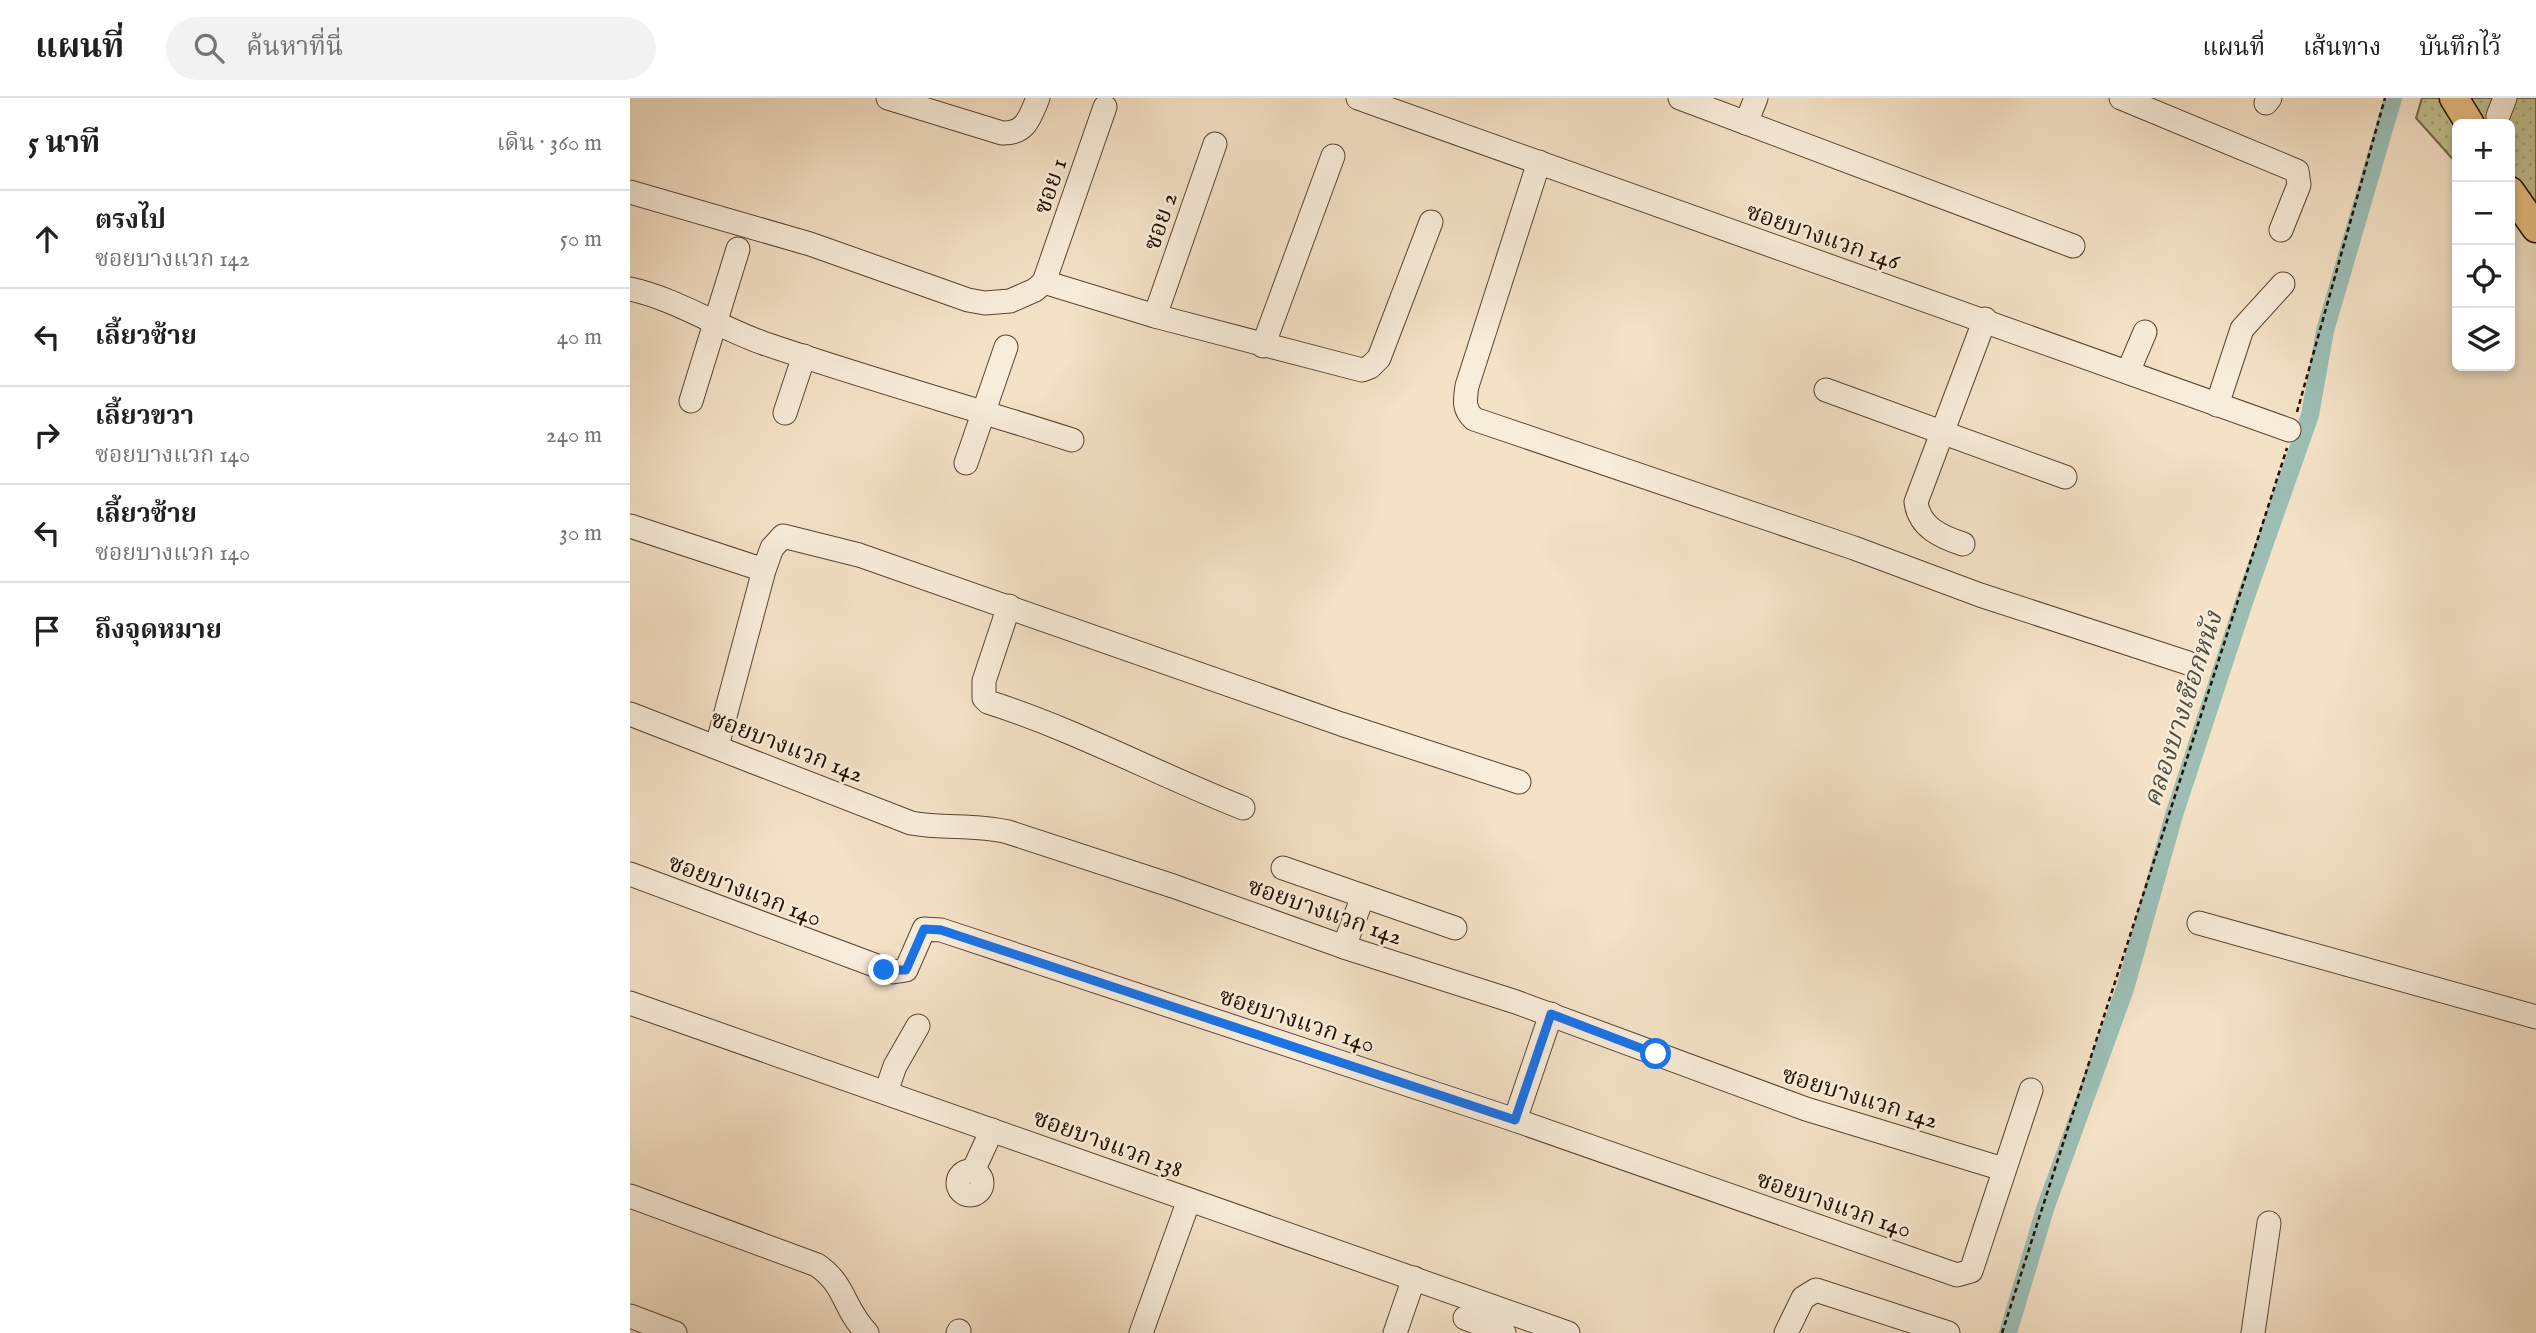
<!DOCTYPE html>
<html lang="th">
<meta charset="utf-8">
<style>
body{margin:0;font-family:"IM FELL English","Noto Serif Thai",serif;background:#f2f2f2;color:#202124}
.controls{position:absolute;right:21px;top:21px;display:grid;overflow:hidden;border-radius:10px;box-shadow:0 4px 10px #0003}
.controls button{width:63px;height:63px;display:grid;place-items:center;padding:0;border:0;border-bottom:2px solid #e0e0e0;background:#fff;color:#202124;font:35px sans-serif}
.stop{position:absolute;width:21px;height:21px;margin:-16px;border:5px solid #1a73e8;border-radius:50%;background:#fff}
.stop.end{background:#1a73e8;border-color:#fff;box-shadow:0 2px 7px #0008}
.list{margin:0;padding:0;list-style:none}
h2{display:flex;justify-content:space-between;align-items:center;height:91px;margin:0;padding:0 28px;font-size:30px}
h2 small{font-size:23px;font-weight:400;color:#757577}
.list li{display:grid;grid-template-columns:46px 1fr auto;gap:21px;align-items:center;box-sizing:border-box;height:98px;padding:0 28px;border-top:2px solid #e0e0e0}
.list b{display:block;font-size:26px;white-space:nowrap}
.list p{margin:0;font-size:23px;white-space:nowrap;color:#757577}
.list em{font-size:23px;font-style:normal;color:#757577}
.icon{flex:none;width:38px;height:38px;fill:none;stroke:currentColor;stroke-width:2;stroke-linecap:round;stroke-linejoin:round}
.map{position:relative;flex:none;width:1906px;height:1235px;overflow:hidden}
header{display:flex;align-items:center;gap:42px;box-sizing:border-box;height:98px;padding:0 35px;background:#fff;border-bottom:2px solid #e0e0e0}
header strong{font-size:33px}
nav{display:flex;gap:38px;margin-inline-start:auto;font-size:24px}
.search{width:490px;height:63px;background:#f2f2f2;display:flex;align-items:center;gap:18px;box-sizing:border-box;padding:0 24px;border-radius:38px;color:#757577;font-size:26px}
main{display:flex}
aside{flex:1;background:#fff}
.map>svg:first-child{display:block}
.grass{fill:url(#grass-dots);stroke:#746848;stroke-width:2}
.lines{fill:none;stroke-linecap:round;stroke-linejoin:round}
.canal{stroke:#9cbeb5;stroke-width:18}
.minor-casing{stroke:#594432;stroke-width:25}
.major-casing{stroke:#251000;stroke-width:31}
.path{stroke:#251000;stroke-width:2.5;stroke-dasharray:5 3.5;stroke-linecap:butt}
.minor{stroke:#f8ecda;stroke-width:23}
.major{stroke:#eac083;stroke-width:28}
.route{stroke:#1a73e8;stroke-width:9}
.labels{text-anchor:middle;stroke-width:5;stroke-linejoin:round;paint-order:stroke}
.street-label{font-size:24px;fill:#251000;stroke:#f8ecda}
.water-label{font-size:26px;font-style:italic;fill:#4f4d3f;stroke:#f8ecda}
</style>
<header>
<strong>แผนที่</strong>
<div class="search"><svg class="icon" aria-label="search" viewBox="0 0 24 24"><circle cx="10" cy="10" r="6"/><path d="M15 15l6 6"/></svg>ค้นหาที่นี่</div>
<nav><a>แผนที่</a><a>เส้นทาง</a><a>บันทึกไว้</a></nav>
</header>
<main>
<aside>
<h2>5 นาที<small>เดิน · 360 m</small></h2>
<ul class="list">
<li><svg class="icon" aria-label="ahead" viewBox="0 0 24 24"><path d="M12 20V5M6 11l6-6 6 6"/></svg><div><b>ตรงไป</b><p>ซอยบางแวก 142</p></div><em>50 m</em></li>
<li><svg class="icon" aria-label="left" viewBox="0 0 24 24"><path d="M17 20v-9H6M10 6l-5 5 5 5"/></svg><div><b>เลี้ยวซ้าย</b></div><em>40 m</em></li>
<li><svg class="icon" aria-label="right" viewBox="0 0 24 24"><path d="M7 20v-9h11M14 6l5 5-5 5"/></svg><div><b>เลี้ยวขวา</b><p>ซอยบางแวก 140</p></div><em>240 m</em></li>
<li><svg class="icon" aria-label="left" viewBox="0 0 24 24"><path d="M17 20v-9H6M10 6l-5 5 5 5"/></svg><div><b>เลี้ยวซ้าย</b><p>ซอยบางแวก 140</p></div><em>30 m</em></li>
<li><svg class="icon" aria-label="arrive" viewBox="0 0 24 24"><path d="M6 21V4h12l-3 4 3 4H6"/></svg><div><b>ถึงจุดหมาย</b></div></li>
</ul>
</aside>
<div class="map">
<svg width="1906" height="1235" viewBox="0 0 1906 1235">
<defs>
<pattern id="grass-dots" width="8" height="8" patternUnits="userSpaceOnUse" patternTransform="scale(1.75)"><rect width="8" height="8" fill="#c2c190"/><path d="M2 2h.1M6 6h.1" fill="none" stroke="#a7a57a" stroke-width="1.8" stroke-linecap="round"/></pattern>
</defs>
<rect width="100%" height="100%" fill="#f4e1c6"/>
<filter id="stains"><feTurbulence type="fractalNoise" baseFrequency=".00286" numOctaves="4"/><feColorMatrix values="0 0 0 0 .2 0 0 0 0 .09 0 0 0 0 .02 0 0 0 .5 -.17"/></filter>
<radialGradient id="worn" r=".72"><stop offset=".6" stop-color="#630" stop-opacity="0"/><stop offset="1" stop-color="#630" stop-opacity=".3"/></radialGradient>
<path class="grass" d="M1792,0H1906V116L1880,83V26H1827V66L1786,20Z"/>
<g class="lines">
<path class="canal" d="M1378,1235L1415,1111L1495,891L1544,717L1614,504L1680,317L1695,233L1763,0"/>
<defs>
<g id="minor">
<path d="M258,0L372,35C396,36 400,19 408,0"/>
<path d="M728,0L1659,332"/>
<path d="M1050,0L1443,148"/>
<path d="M1491,0L1667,73L1669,87L1651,132"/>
<path d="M1636,5L1640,0"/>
<path d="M1868,18L1875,0"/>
<path d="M1116,25L1126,0"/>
<path d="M909,64L837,288C835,302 833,311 844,321L1224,450L1350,497L1558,565"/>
<path d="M0,94L180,146L338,202L355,205L380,203L405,192L414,184L475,9"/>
<path d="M414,184L525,218L732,272L740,269L749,260L801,124"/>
<path d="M0,191C46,201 88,229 133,245C235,280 339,309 442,342"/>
<path d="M525,218L585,46"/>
<path d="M633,248L703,58"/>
<path d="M1498,274L1515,234"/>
<path d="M1196,292L1435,379"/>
<path d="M61,303L108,151"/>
<path d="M1587,307L1612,231L1653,186"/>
<path d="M155,315L174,258"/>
<path d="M336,365L376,249"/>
<path d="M0,428L134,472"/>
<path d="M1333,446C1311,439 1289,429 1286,404L1355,221"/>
<path d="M379,508L354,583V600L358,604C446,632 527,676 613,710"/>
<path d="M0,616L281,725C314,731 346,726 378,734L543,788L714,849L886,904L1176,1011L1373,1071"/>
<path d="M87,648L134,472L142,450L153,438L229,457L711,626L889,684"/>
<path d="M653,770L825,830"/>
<path d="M0,776L263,874L276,872L294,831L311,832L885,1022L1327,1177L1341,1173L1401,992"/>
<path d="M1569,825L1906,919"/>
<path d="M714,849L733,798"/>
<path d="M0,905L938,1235"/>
<path d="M256,994L265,968L288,928"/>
<path d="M885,1022L921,916"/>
<path d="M343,1073L362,1032"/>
<circle cx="340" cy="1085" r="12"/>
<path d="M0,1098L187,1167C217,1188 212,1209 237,1235"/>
<path d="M0,1218L45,1235"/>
<path d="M835,1220L874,1235"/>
<path d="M328,1235L329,1233"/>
<path d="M511,1235L559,1102"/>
<path d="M765,1235L784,1180"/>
<path d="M1156,1235L1173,1200L1186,1192L1318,1235"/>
<path d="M1623,1235L1639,1125"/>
</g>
<g id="major">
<path d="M1824,0L1840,26"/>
<path d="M1880,93L1906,130"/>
</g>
</defs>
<use href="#minor" class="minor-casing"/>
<use href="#major" class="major-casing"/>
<g class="path">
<path d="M1667,314L1755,0"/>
<path d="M1372,1235L1657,350"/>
</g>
<use href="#minor" class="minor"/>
<use href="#major" class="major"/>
</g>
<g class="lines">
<path class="route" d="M254,872H276L294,831L311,832L885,1022L921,916L1026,956"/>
</g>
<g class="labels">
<g class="street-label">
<text transform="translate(420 88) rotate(-71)" y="8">ซอย 1</text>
<text transform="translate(530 123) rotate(-71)" y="8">ซอย 2</text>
<text transform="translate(1193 138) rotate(19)" y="8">ซอยบางแวก 146</text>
<text transform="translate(157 648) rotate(21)" y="8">ซอยบางแวก 142</text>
<text transform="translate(115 792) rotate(21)" y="8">ซอยบางแวก 140</text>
<text transform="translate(695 813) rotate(19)" y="8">ซอยบางแวก 142</text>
<text transform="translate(667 922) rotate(18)" y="8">ซอยบางแวก 140</text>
<text transform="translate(1230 999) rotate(17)" y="8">ซอยบางแวก 142</text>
<text transform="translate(478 1045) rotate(20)" y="8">ซอยบางแวก 138</text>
<text transform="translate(1204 1106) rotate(19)" y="8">ซอยบางแวก 140</text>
</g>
<g class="water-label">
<text transform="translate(1552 611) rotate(-72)" y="9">คลองบางเชือกหนัง</text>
</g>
</g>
<rect width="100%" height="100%" filter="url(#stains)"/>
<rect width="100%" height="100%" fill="url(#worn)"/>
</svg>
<div class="controls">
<button>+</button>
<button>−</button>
<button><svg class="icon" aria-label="locate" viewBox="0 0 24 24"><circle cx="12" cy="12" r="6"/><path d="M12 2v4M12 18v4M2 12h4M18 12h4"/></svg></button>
<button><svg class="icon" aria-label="layers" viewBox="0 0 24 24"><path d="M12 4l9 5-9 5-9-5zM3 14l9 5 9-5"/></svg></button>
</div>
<div class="stop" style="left:1026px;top:956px"></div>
<div class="stop end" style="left:254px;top:872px"></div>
</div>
</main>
